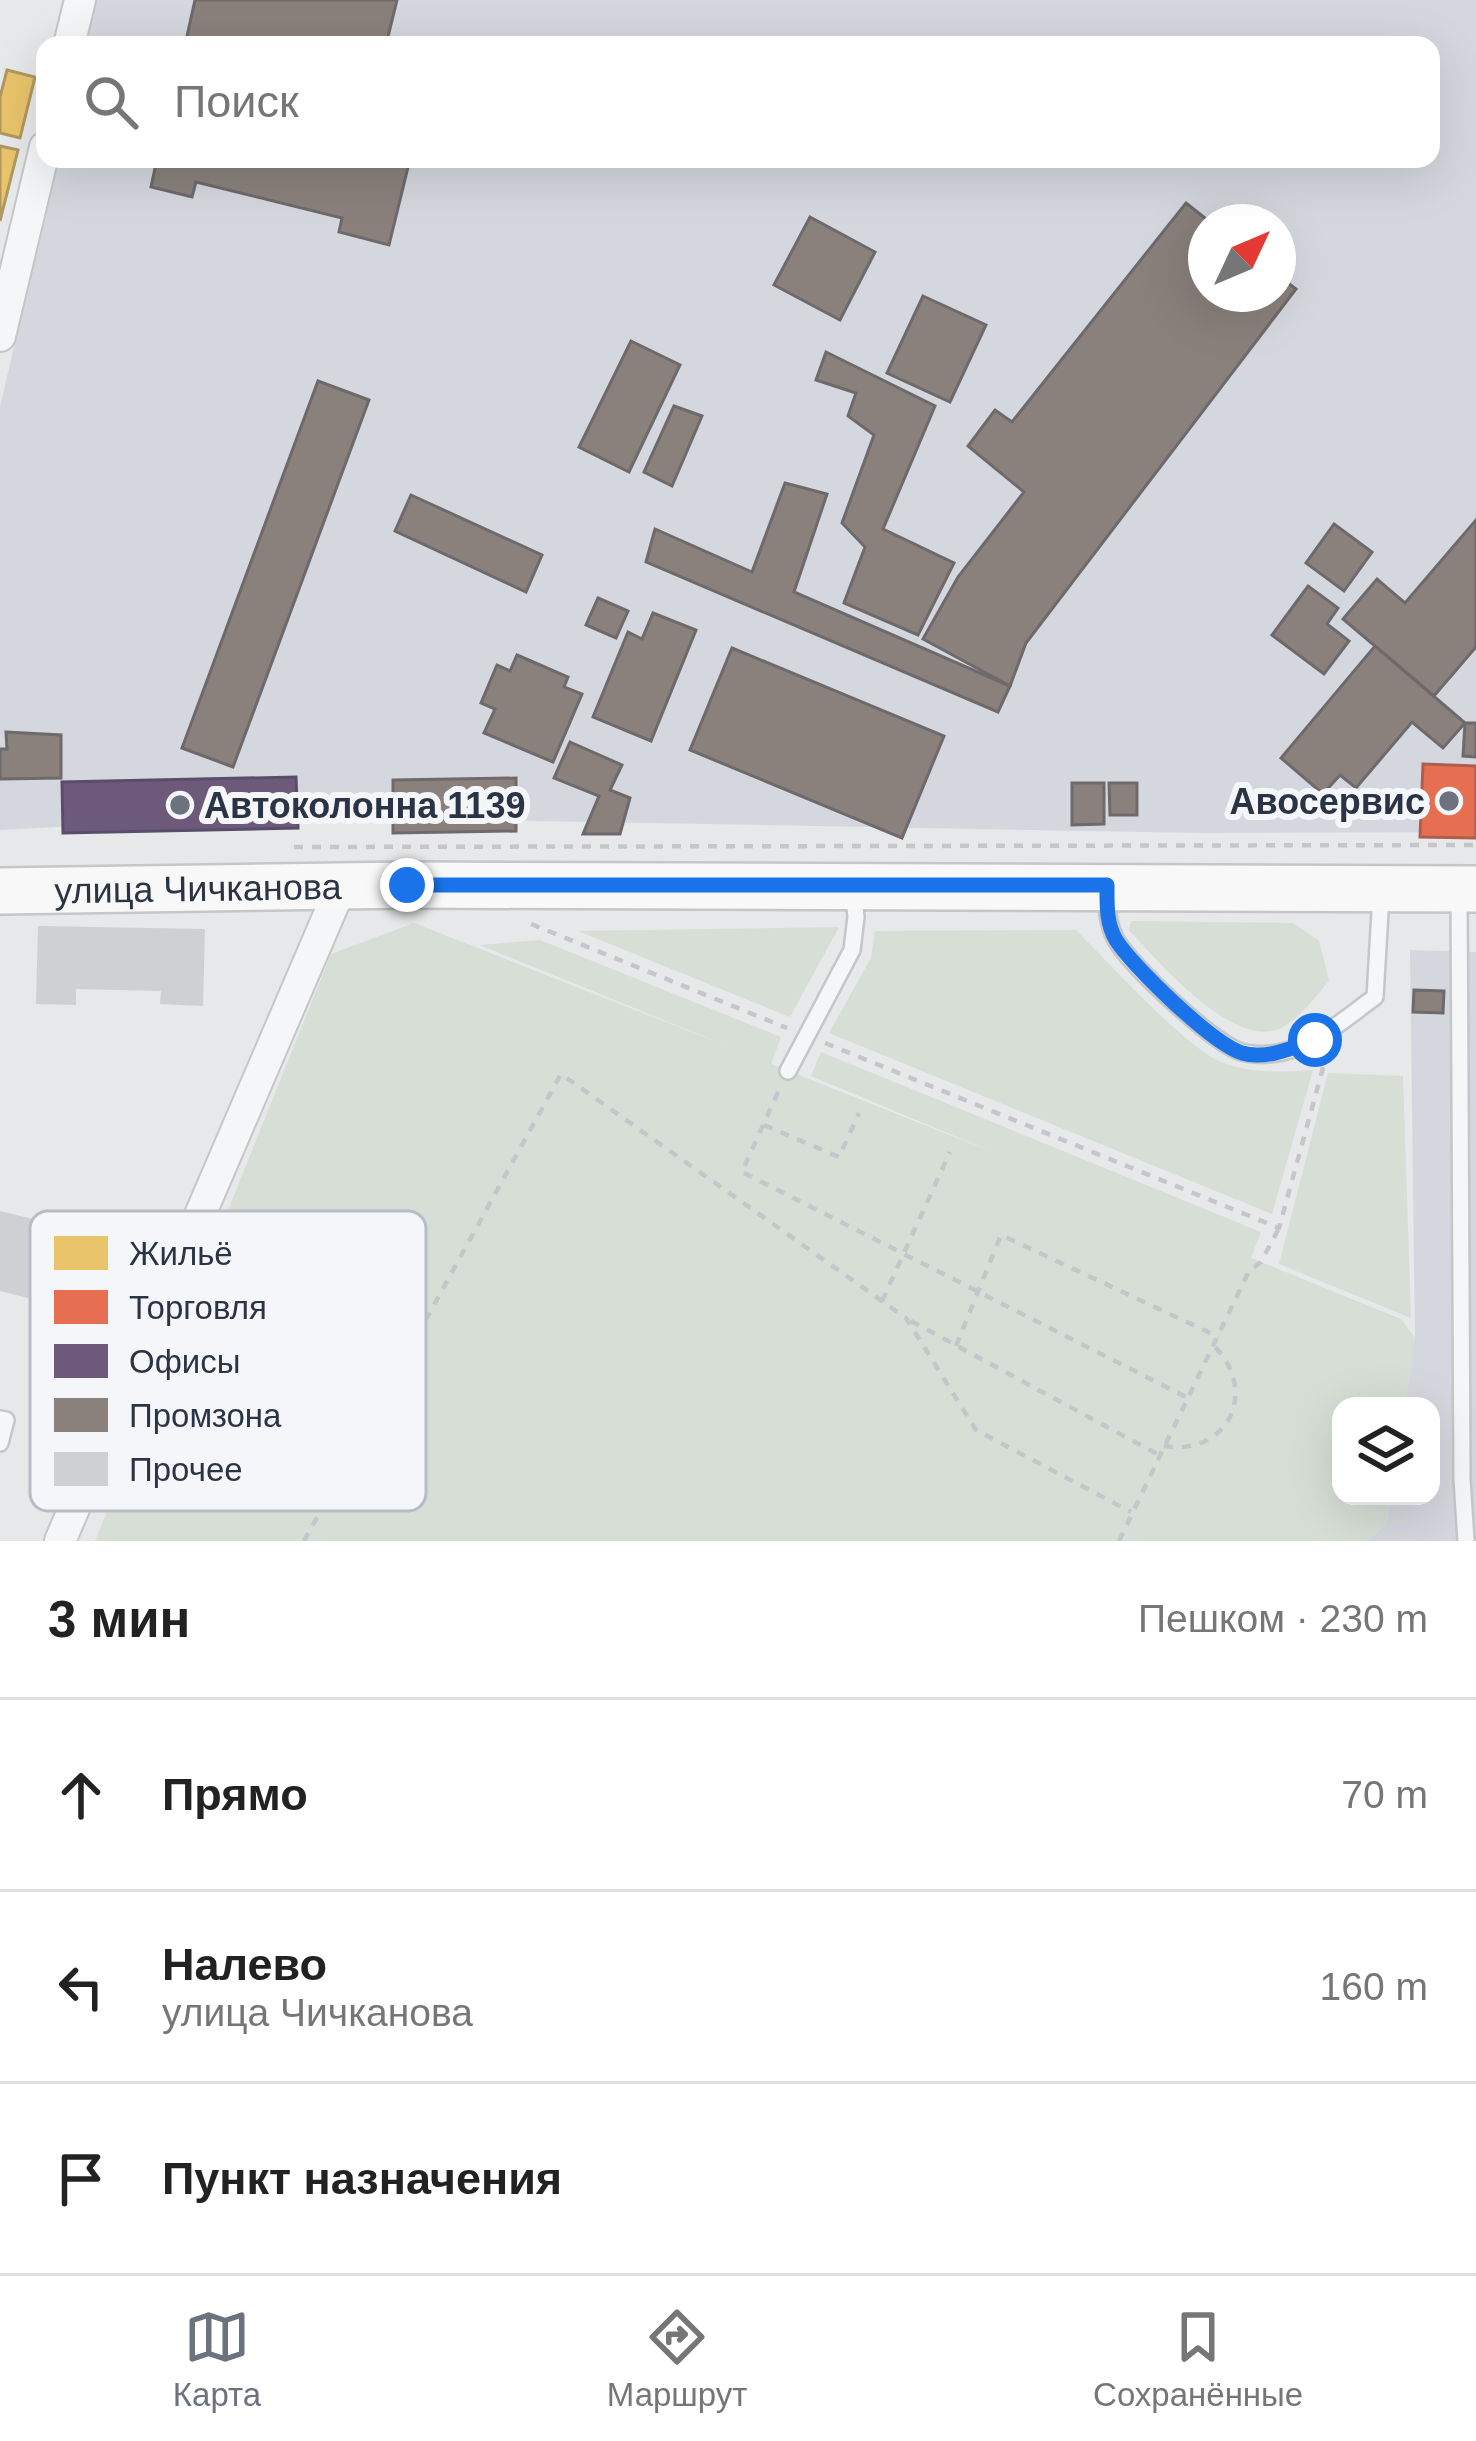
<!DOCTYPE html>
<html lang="ru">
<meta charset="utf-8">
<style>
body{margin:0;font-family:Arial,sans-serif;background:#f2f2f2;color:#222}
.controls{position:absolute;right:36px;bottom:36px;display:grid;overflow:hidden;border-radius:24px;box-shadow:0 12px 48px #0002}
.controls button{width:108px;height:108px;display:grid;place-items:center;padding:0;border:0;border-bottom:3px solid #e0e0e0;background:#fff;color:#222;font:60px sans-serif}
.compass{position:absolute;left:1188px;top:204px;width:108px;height:108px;border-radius:50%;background:#fff;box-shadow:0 12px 48px #0002;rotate:46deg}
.stop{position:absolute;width:36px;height:36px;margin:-27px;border:9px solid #1a73e8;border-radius:50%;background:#fff}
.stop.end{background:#1a73e8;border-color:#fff;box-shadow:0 3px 12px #0008}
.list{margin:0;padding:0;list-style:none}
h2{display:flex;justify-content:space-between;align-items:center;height:156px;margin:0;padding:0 48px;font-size:51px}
h2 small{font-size:39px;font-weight:400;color:#767676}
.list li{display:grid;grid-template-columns:78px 1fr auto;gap:36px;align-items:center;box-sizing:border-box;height:192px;padding:0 48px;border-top:3px solid #e0e0e0}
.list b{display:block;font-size:45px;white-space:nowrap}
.list p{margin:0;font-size:39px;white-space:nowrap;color:#767676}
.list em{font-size:39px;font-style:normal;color:#767676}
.icon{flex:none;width:66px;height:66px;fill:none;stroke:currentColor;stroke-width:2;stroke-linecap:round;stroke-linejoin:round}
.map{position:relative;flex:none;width:1476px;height:1541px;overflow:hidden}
.search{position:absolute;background:#fff;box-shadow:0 12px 48px #0002;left:36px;right:36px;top:36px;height:132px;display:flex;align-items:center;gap:30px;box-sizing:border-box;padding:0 42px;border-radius:24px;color:#767676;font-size:45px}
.sheet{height:732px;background:#fff}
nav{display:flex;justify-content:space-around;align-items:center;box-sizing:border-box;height:168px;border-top:3px solid #e0e0e0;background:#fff;font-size:33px;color:#767676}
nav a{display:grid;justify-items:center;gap:6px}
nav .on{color:#6c737f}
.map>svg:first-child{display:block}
.built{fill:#d4d7dd;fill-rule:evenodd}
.green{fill:#d6ded6}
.homes{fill:#e9c46a;stroke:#b0995f;stroke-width:3}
.shops{fill:#e76f51;stroke:#af5d4d;stroke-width:3}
.offices{fill:#6d597a;stroke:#594e6a;stroke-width:3}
.industry{fill:#8a817c;stroke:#6e6a6c;stroke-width:3}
.building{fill:#ced0d3}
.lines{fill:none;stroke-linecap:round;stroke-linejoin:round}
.lane-casing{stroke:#c4c6c8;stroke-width:20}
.street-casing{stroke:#c4c6c8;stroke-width:34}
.secondary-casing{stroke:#c4c6c8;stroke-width:50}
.path{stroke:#c5c6ca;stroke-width:4.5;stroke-dasharray:9 9;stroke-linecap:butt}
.lane{stroke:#f5f6f7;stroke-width:15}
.street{stroke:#f5f6f7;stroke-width:30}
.secondary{stroke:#f8f8f8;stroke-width:45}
.route{stroke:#1a73e8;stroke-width:15}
.poi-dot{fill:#6c737f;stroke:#f4f6f9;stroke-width:4.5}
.labels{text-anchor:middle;stroke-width:12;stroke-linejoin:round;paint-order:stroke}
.poi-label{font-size:36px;font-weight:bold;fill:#2b3445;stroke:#f4f6f9;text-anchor:end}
.street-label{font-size:36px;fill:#2b3445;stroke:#f4f6f9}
.key{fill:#f4f6f9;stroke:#b8bcc3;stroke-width:3}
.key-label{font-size:33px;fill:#2b3445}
</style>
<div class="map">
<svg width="1476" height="1541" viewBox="0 0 1476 1541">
<rect width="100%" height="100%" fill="#e6e8ea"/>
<g class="built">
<path d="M95,0H1476V832L1201,833L266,816L0,830V407L58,159H1431V45H85ZM1206,222H1278V294H1206Z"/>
<path d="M1410,950L1476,952V1541H1369L1387,1522L1391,1496H1431V1406H1405L1415,1338Z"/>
</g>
<g class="green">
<path d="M1131,921L1293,923L1319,941L1329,981C1315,997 1300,1018 1281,1028C1235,1051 1158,962 1129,930Z"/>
<path d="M414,923L732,1048L480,945L540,940L781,1037L771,1064L1000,1155L811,1076L821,1052L1261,1232L1251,1258L1401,1319L1415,1338L1405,1406H1341V1496H1391L1387,1522L1369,1541H95L331,954Z"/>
<path d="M839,927L790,1017L578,931Z"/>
<path d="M1076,930C1109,963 1183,1045 1221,1062C1250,1074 1282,1072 1313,1070L1272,1214L829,1033L871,958L875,931Z"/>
<path d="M1328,1073L1403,1076L1411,1318L1279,1264Z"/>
</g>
<g class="homes">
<path d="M7,70L35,77L20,138L0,133V97Z"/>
<path d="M0,146L18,150L0,221Z"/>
</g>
<path class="shops" d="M1423,764L1476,766V838L1420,837Z"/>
<path class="offices" d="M296,777L298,828L63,833L62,782Z"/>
<g class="industry">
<path d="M195,0H397L386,45H185Z"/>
<path d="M157,159H410L389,245L339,232L342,218L196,182L192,197L151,187Z"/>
<path d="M1186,203L1210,222H1206V294H1278V275L1296,289L1026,643L1010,686L923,639L958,577L1024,492L968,446L995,410L1012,422Z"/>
<path d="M810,217L875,252L840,320L774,285Z"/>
<path d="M923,296L986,325L950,402L887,373Z"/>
<path d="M631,341L680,365L629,472L579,447Z"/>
<path d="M826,352L935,406L883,529L954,563L918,635L844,603L865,547L842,523L874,435L848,416L856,393L816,380Z"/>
<path d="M318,381L369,400L233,767L182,748Z"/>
<path d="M674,406L702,416L672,486L644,472Z"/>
<path d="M785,483L827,494L794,592L1010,686L998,712L646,562L655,529L752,572Z"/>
<path d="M411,495L542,555L526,592L395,531Z"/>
<path d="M1476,520V647L1434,696L1343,619L1377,579L1405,603Z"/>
<path d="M1334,524L1372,552L1344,591L1306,563Z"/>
<path d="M1308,586L1338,608L1327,624L1349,641L1324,674L1272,635Z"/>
<path d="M598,598L628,611L616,638L586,625Z"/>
<path d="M653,613L696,630L651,741L593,717L628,632L642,639Z"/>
<path d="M1375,646L1465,723L1443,748L1412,722L1356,788L1340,775L1323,794L1281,758Z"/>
<path d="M732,648L944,736L902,838L690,750Z"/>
<path d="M517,655L568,677L564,687L582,694L553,762L484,733L495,709L481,703L497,665L510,671Z"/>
<path d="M1465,723H1476V757L1463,756Z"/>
<path d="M6,732L61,735V778L0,779V749H7Z"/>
<path d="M570,742L622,765L610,790L630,798L620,834H583L599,796L554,778Z"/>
<path d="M516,778V831L393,833V780Z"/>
<path d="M1072,783H1104V824L1072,825Z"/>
<path d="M1109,783H1137V815H1110Z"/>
<path d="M1414,990L1444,991L1443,1013L1413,1012Z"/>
</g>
<g class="building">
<path d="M38,926L205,929L203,1006L160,1004L161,991L76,989V1005L36,1004Z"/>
<path d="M0,1211L82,1231L64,1307L0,1291Z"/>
</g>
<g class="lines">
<defs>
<g id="lane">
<path d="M1459,892L1462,1479L1466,1541"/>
<path d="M1107,894C1107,910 1108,925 1116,940C1133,968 1211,1041 1241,1052C1248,1054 1261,1055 1269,1054C1309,1052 1344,1019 1375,997L1381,895"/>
<path d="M788,1071L852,950L856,917L853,888"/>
<path d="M0,1419L6,1420L0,1443"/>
</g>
<g id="street">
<path d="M69,45L80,0"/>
<path d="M0,336L45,147"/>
<path d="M60,1541L340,889"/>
</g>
<g id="secondary">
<path id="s1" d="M0,891L407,885L1476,889"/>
</g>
</defs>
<use href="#lane" class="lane-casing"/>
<use href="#street" class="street-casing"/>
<use href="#secondary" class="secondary-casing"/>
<g class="path">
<path d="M294,847L1476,845"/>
<path d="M531,924L787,1028"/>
<path d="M825,1043L1279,1228L1326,1057"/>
<path d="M778,1092L742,1172L1188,1398"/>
<path d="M764,1125L839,1157L859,1113"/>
<path d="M882,1301L950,1152"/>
<path d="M911,1321L1159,1455"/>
<path d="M956,1346L1001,1235L1219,1337"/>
<path d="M1164,1446C1227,1456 1259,1393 1215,1347"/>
<path d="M304,1541L561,1074L906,1318L976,1430L1131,1512"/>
<path d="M1119,1541L1249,1271L1261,1262L1279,1228"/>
</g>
<use href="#lane" class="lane"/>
<use href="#street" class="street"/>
<use href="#secondary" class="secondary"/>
</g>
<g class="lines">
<path class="route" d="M407,885H1107C1107,904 1106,923 1116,940C1133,967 1212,1043 1242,1053C1266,1060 1292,1048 1315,1040"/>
</g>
<g class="poi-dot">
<circle cx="1449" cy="801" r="12"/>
<circle cx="180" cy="805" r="12"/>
</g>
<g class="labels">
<g class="poi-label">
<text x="1425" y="814">Авосервис</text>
<text x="204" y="818" text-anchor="start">Автоколонна 1139</text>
</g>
<g class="street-label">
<text dy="13" stroke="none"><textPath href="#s1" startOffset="198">улица Чичканова</textPath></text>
</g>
</g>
<rect x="30" y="1211" width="396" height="300" rx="18" class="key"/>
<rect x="54" y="1236" width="54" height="34" fill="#e9c46a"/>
<rect x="54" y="1290" width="54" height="34" fill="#e76f51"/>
<rect x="54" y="1344" width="54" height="34" fill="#6d597a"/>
<rect x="54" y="1398" width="54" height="34" fill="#8a817c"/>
<rect x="54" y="1452" width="54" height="34" fill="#ced0d3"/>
<g class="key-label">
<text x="129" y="1265">Жильё</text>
<text x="129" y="1319">Торговля</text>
<text x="129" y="1373">Офисы</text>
<text x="129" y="1427">Промзона</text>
<text x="129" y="1481">Прочее</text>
</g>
</svg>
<div class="controls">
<button><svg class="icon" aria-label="layers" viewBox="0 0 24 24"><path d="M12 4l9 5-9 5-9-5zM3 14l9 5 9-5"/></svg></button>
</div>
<svg class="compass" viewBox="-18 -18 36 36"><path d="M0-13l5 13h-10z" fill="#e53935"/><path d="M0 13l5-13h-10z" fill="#767676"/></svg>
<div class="stop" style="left:1315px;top:1040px"></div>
<div class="stop end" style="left:407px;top:885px"></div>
<div class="search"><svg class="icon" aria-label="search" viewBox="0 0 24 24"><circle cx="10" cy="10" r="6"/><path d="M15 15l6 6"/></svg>Поиск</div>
</div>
<section class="sheet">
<h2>3 мин<small>Пешком · 230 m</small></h2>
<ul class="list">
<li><svg class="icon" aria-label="ahead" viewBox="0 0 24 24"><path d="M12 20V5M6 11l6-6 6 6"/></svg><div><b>Прямо</b></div><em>70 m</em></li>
<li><svg class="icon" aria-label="left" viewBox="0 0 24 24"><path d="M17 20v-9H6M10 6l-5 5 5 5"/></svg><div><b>Налево</b><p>улица Чичканова</p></div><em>160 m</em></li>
<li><svg class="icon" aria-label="arrive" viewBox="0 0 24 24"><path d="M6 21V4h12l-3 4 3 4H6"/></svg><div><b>Пункт назначения</b></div></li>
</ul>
</section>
<nav>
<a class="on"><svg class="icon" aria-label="map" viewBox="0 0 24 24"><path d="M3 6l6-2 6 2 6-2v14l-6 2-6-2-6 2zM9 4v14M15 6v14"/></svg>Карта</a>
<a><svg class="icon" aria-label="directions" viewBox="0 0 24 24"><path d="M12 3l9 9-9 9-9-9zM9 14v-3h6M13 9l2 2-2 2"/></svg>Маршрут</a>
<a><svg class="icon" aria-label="saved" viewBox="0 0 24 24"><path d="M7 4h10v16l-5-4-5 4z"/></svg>Сохранённые</a>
</nav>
